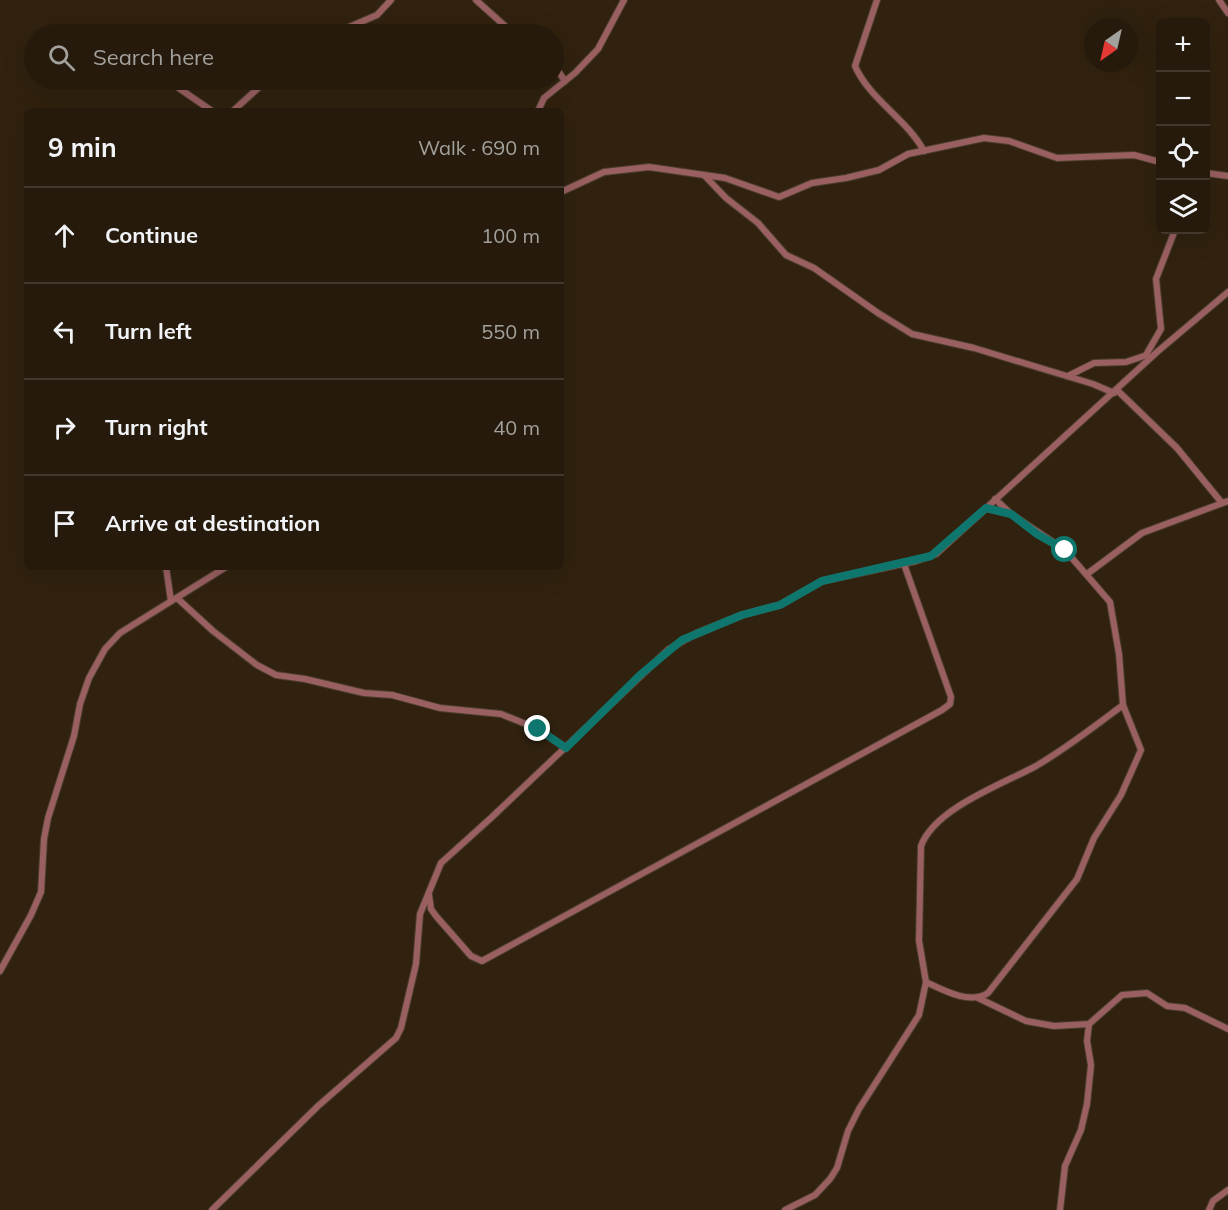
<!DOCTYPE html>
<meta charset="utf-8">
<style>
body{margin:0;font-family:Mulish,sans-serif;background:#2d2314;color:#f1f3f6}
.controls{position:absolute;right:18px;top:18px;display:grid;overflow:hidden;border-radius:9px;box-shadow:0 6px 24px #0002}
.controls button{width:54px;height:54px;display:grid;place-items:center;padding:0;border:0;border-bottom:2px solid #42382c;background:#251a0b;color:#f1f3f6;font:30px sans-serif}
.compass{position:absolute;left:1084px;top:18px;width:54px;height:54px;border-radius:50%;background:#251a0b;box-shadow:0 6px 24px #0002;rotate:214deg}
.stop{position:absolute;width:18px;height:18px;margin:-14px;border:4px solid #0f766e;border-radius:50%;background:#fff}
.stop.end{background:#0f766e;border-color:#fff;box-shadow:0 2px 6px #0008}
.list{margin:0;padding:0;list-style:none}
h2{display:flex;justify-content:space-between;align-items:center;height:78px;margin:0;padding:0 24px;font-size:26px}
h2 small{font-size:20px;font-weight:400;color:#a3a19d}
.list li{display:grid;grid-template-columns:39px 1fr auto;gap:18px;align-items:center;box-sizing:border-box;height:96px;padding:0 24px;border-top:2px solid #42382c}
.list b{display:block;font-size:22px;white-space:nowrap}
.list em{font-size:20px;font-style:normal;color:#a3a19d}
.icon{flex:none;width:33px;height:33px;fill:none;stroke:currentColor;stroke-width:2;stroke-linecap:round;stroke-linejoin:round}
.map{position:relative;flex:none;width:1228px;height:1210px;overflow:hidden}
.search{position:absolute;background:#251a0b;box-shadow:0 6px 24px #0002;left:24px;top:24px;width:540px;height:66px;display:flex;align-items:center;gap:15px;box-sizing:border-box;padding:0 21px;border-radius:33px;color:#a3a19d;font-size:22px}
.panel{position:absolute;background:#251a0b;box-shadow:0 6px 24px #0002;left:24px;top:108px;width:540px;height:462px;border-radius:9px}
.map>svg:first-child{display:block}
.lines{fill:none;stroke-linecap:round;stroke-linejoin:round}
.minor-casing{stroke:#4c3e2c;stroke-width:8}
.minor{stroke:#995f61;stroke-width:6}
.route{stroke:#0f766e;stroke-width:8}
</style>
<div class="map">
<svg width="1228" height="1210" viewBox="0 0 1228 1210">
<rect width="100%" height="100%" fill="#31220f"/>
<g class="lines">
<defs>
<g id="minor">
<path d="M476,0L514,34"/>
<path d="M877,0L855,66C870,100 906,118 924,151"/>
<path d="M1219,0L1228,13"/>
<path d="M333,34L377,15L391,0"/>
<path d="M554,65L565,81"/>
<path d="M167,80L212,111"/>
<path d="M233,111L267,80"/>
<path d="M538,111L544,98L575,73L598,49L624,0"/>
<path d="M1206,173L1228,176"/>
<path d="M704,175L726,198L758,223L786,255L814,268L878,313L912,334L974,348L1093,384L1114,393"/>
<path d="M561,192L604,172L649,167L725,178L779,197L812,183L846,178L879,170L908,154L984,138L1009,141L1057,158L1134,155L1160,162"/>
<path d="M1146,355L1161,329L1156,279L1175,230"/>
<path d="M1068,376L1094,363L1126,362L1147,355"/>
<path d="M1117,390L1177,448L1222,503"/>
<path d="M995,499L1009,512"/>
<path d="M166,567L171,601"/>
<path d="M1087,574L1142,533L1228,501"/>
<path d="M177,598L213,631L257,665L276,675L305,679L364,693L392,695L440,708L501,714L538,729L566,748"/>
<path d="M429,895L431,909L436,916L471,956L482,961L942,710L950,704L951,697L904,564"/>
<path d="M0,971L31,915L41,892L44,839L48,818L74,736L80,704L89,678L105,649L120,633L226,567"/>
<path d="M926,982C943,990 970,1005 988,993L1077,879L1094,838L1121,795L1141,750L1123,705L1119,654L1110,602L1065,550L1011,514L986,508"/>
<path d="M978,998L1026,1021L1054,1026L1089,1024L1122,995L1147,993L1167,1006L1185,1008L1228,1029"/>
<path d="M212,1210L318,1106L396,1038L401,1028L416,964L420,914L441,863L492,817L669,649L697,633L742,615L780,605L822,581L916,561L936,554L1157,352L1228,292"/>
<path d="M785,1210L815,1195L830,1179L837,1168L848,1131L859,1109L919,1015L926,982L919,941L921,846C935,808 1003,784 1036,766C1067,748 1095,726 1123,705"/>
<path d="M1060,1210L1065,1166L1081,1130L1087,1104L1091,1065L1087,1041L1089,1024"/>
<path d="M1209,1210L1213,1201L1228,1190"/>
</g>
</defs>
<use href="#minor" class="minor-casing"/>
<use href="#minor" class="minor"/>
</g>
<g class="lines">
<path class="route" d="M538,729L566,748L640,675L682,640L742,615L780,605L822,581L931,556L986,508L1011,514L1037,534L1065,550"/>
</g>
</svg>
<div class="controls">
<button>+</button>
<button>−</button>
<button><svg class="icon" aria-label="locate" viewBox="0 0 24 24"><circle cx="12" cy="12" r="6"/><path d="M12 2v4M12 18v4M2 12h4M18 12h4"/></svg></button>
<button><svg class="icon" aria-label="layers" viewBox="0 0 24 24"><path d="M12 4l9 5-9 5-9-5zM3 14l9 5 9-5"/></svg></button>
</div>
<svg class="compass" viewBox="-18 -18 36 36"><path d="M0-13l5 13h-10z" fill="#e53935"/><path d="M0 13l5-13h-10z" fill="#a3a19d"/></svg>
<div class="stop" style="left:1065px;top:550px"></div>
<div class="stop end" style="left:538px;top:729px"></div>
<div class="search"><svg class="icon" aria-label="search" viewBox="0 0 24 24"><circle cx="10" cy="10" r="6"/><path d="M15 15l6 6"/></svg>Search here</div>
<section class="panel">
<h2>9 min<small>Walk · 690 m</small></h2>
<ul class="list">
<li><svg class="icon" aria-label="ahead" viewBox="0 0 24 24"><path d="M12 20V5M6 11l6-6 6 6"/></svg><div><b>Continue</b></div><em>100 m</em></li>
<li><svg class="icon" aria-label="left" viewBox="0 0 24 24"><path d="M17 20v-9H6M10 6l-5 5 5 5"/></svg><div><b>Turn left</b></div><em>550 m</em></li>
<li><svg class="icon" aria-label="right" viewBox="0 0 24 24"><path d="M7 20v-9h11M14 6l5 5-5 5"/></svg><div><b>Turn right</b></div><em>40 m</em></li>
<li><svg class="icon" aria-label="arrive" viewBox="0 0 24 24"><path d="M6 21V4h12l-3 4 3 4H6"/></svg><div><b>Arrive at destination</b></div></li>
</ul>
</section>
</div>
